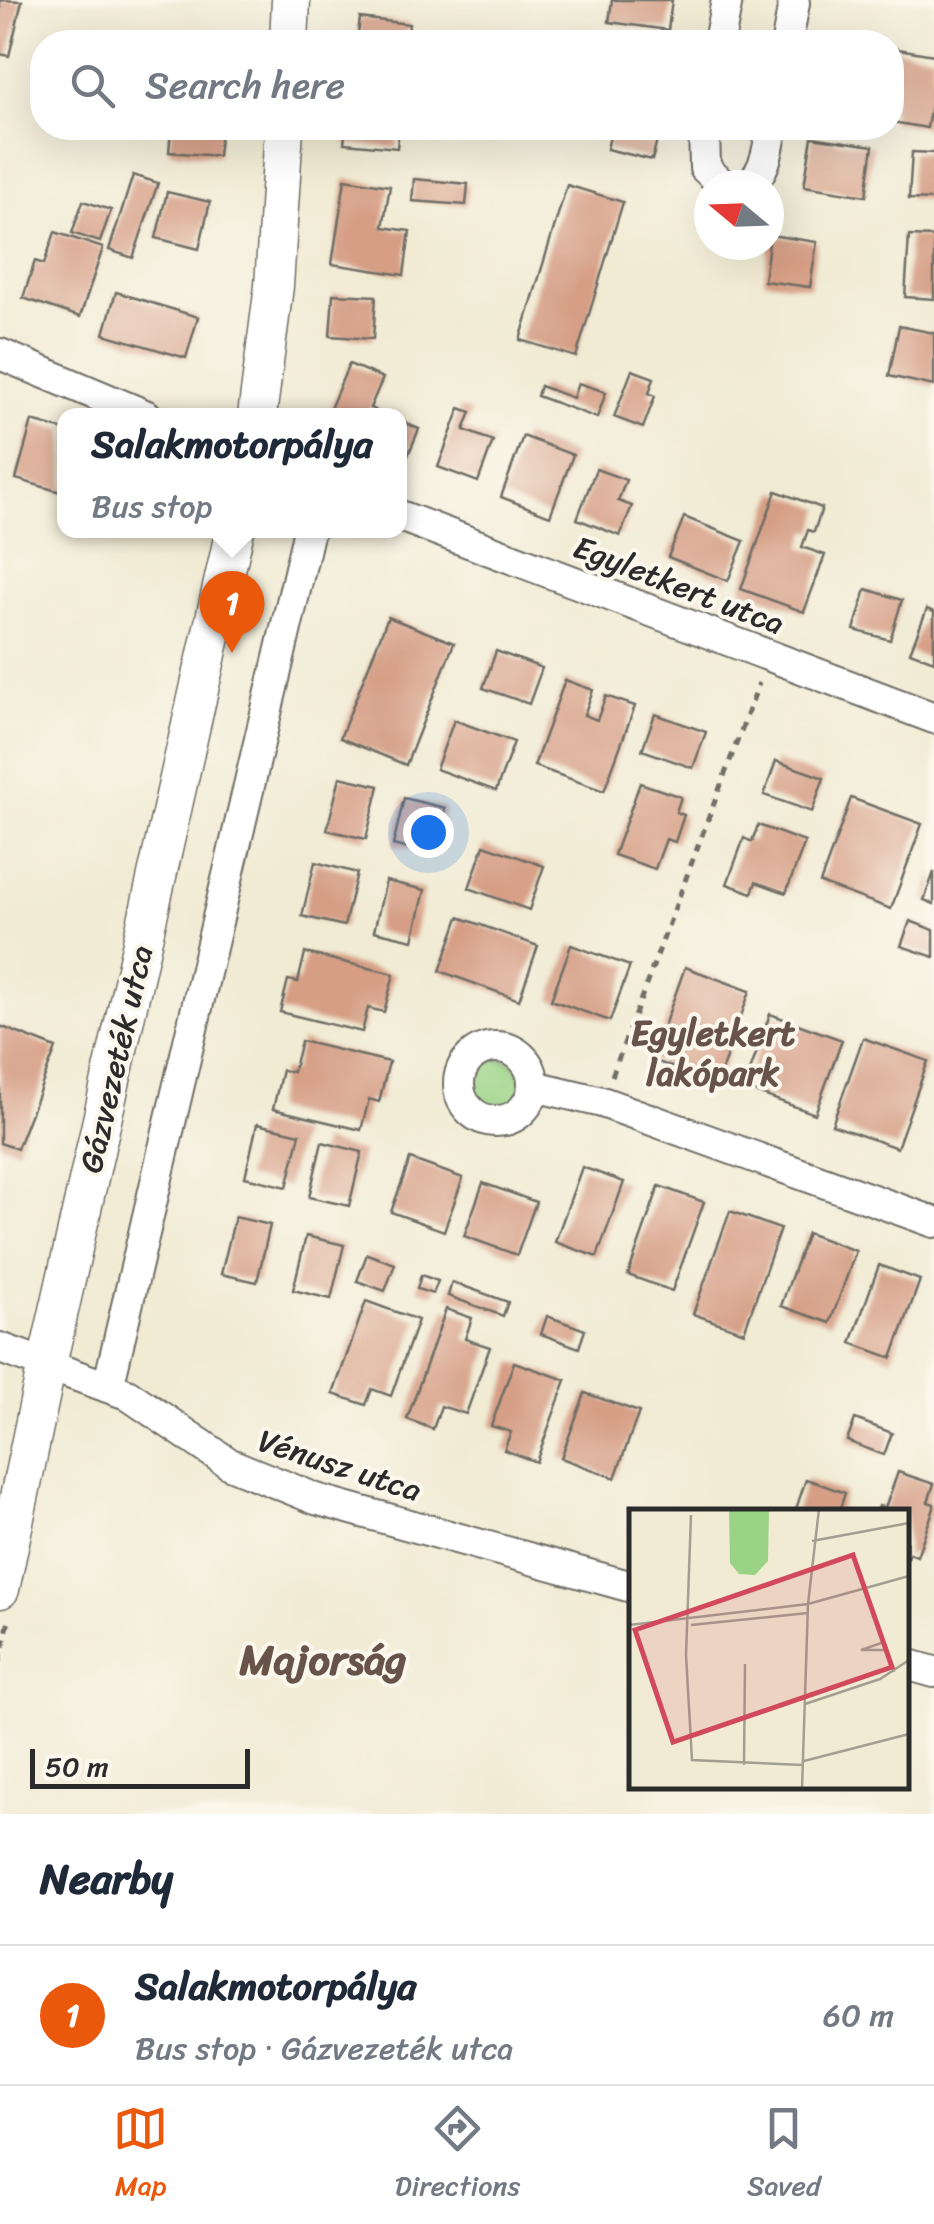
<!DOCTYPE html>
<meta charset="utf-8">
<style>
body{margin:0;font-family:Sriracha,sans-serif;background:#f6f6f7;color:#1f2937}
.compass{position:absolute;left:694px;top:170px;width:90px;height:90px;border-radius:50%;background:#fff;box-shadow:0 10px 40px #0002;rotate:289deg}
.scale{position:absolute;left:30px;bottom:25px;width:220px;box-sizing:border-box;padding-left:10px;border:5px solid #2b2b2b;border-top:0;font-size:28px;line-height:35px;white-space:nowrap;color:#2b2b2b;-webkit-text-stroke:8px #fbf7ec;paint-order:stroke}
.you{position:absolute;left:428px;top:832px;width:35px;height:35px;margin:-25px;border:8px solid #fff;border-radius:50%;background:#1a73e8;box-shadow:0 0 0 15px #1a73e833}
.badge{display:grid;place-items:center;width:65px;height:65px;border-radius:50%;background:#ea580c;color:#fff;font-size:32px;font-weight:700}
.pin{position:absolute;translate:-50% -82px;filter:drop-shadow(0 2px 5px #0008)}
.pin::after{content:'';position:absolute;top:52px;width:35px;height:30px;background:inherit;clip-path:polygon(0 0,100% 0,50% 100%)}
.popup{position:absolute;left:57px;top:408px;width:350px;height:130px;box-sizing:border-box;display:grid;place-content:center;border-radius:20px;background:#fff;filter:drop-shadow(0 2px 8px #0005);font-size:32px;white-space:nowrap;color:#747a83}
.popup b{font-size:38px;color:#1f2937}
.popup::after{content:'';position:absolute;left:50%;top:100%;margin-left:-20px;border:20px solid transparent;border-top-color:#fff}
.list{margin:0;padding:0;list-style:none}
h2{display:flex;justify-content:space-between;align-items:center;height:130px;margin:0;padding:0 40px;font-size:42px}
h2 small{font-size:32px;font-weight:400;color:#747a83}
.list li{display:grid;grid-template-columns:65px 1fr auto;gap:30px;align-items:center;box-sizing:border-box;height:140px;padding:0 40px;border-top:2px solid #e0e1e3}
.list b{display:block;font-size:38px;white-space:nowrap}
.list p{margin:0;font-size:32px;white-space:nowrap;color:#747a83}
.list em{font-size:32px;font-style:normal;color:#747a83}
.icon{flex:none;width:55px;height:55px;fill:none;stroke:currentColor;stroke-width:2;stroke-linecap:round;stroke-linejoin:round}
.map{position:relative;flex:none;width:934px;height:1814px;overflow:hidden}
.search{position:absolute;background:#fff;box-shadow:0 10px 40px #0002;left:30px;right:30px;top:30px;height:110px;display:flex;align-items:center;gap:25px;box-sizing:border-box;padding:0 35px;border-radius:40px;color:#747a83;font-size:38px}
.sheet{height:270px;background:#fff}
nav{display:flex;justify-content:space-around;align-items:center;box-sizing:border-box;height:140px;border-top:2px solid #e0e1e3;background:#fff;font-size:28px;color:#747a83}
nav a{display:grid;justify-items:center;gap:5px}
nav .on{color:#ea580c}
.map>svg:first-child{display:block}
.green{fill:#9ad386;stroke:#627f58;stroke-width:2.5}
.building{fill:#d69e85}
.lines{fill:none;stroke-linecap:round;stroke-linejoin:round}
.minor-casing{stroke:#706e66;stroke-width:34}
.tertiary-casing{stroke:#706e66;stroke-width:41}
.path{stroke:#706e66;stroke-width:5;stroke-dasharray:8 8;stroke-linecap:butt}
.minor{stroke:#fff;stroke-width:30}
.tertiary{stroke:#fff;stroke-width:38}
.labels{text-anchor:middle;stroke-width:8;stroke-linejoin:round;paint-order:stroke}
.street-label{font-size:32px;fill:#2b2b2b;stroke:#fbf7ec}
.neighbourhood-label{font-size:35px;font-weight:bold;fill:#67534a;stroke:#fbf7ec}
.district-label{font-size:42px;font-weight:bold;fill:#67534a;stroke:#fbf7ec}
.inset-road{fill:none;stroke:#a29e90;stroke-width:2.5}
.view{fill:#d1495b;fill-opacity:0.15;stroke:#d1495b;stroke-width:5}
.inset-edge{fill:none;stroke:#2b2b2b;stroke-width:5}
</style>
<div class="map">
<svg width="934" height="1814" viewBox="0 0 934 1814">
<rect width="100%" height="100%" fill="#fbf7ec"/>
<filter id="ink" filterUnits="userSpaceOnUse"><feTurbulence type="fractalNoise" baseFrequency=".01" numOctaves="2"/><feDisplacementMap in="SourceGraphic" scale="20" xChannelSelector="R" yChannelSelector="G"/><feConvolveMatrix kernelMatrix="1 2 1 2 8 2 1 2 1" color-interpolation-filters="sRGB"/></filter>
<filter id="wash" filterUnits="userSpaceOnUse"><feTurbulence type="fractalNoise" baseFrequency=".0048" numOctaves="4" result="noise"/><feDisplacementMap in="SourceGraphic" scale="40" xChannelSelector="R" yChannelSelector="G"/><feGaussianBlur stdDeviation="2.25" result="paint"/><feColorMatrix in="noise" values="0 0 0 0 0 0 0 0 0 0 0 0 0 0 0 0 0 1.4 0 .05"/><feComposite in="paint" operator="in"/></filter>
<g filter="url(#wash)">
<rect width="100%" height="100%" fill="#f1ebd4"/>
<circle class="green" cx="497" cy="1084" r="26"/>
<g id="blocks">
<g class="building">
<path d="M0,0L22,1L9,56L0,54Z"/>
<path d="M612,0H672L668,30L609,22Z"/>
<path d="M360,18L409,24L407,42H357Z"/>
<path d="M182,34L231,40V42H181Z"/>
<path d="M447,36L489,40V42H447Z"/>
<path d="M892,48L934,55V87L927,128L892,122Z"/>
<path d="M171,128H221L218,156L169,152Z"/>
<path d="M346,128H399L397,148L344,143Z"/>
<path d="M612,128H660L652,160L607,149Z"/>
<path d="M812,137L873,146L866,196L804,186Z"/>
<path d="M912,152L934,153V200L909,199Z"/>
<path d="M133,175L158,183L133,258L109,250Z"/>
<path d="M345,179L390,186L383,227L410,231L404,275L332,264Z"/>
<path d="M414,179L468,184L466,205L412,201Z"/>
<path d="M567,185L623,202L576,357L520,340Z"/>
<path d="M167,192L210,202L199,249L156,238Z"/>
<path d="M83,201L111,210L100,242L72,233Z"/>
<path d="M55,232L103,248L80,317L23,298L35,261L44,264Z"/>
<path d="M770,235L817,242L810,287L764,281Z"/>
<path d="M909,236L934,237V299L905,297Z"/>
<path d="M116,292L198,317L186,358L104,334Z"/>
<path d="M333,294L376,296L373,339L330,336Z"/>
<path d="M899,326L934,333V386L889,376Z"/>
<path d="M349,364L383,378L370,408L387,416H327Z"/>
<path d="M632,370L654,378L649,393L655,396L643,428L614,417Z"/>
<path d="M578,383L606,392L597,418L537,396L540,386L573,398Z"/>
<path d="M460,408L471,412L464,430L493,441L478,482L438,467Z"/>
<path d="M32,421L64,430V493L16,479Z"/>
<path d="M400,421L419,429L400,475Z"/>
<path d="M523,436L573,455L550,516L501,497Z"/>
<path d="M596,469L626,480L618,501L632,506L620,536L577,519Z"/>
<path d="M776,491L822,508L814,532L808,530L802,547L825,555L804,612L741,589Z"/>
<path d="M684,517L744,541L728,581L668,557Z"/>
<path d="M866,589L902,600L890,640L854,630Z"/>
<path d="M927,609L934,612V661L910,652Z"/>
<path d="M388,617L454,643L406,765L340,738Z"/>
<path d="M496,651L542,668L529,704L483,688Z"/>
<path d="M565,680L593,690L584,715L597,720L606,696L635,706L604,791L534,766Z"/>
<path d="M655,714L706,732L693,768L642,750Z"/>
<path d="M454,720L514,742L496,791L436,769Z"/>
<path d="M776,761L824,778L812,812L764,795Z"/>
<path d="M340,777L379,786L366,839L327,830Z"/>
<path d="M640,783L681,797L676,812L684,815L675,842L666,839L655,869L614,855Z"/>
<path d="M404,798L445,808L434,855L393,845Z"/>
<path d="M851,798L922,824L891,909L820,883Z"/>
<path d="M758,825L805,842L786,893L756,882L752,893L727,884L744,838L752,842Z"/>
<path d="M484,845L544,866L529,910L469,888Z"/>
<path d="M315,862L357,873L344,926L302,916Z"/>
<path d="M934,872V904L924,900Z"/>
<path d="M386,881L425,890L413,940L374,931Z"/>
<path d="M459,917L538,946L519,1000L440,971Z"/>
<path d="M910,921L934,930V957L901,946Z"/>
<path d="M571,945L630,966L610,1021L551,1000Z"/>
<path d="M305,953L394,974L384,1012L368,1008L362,1032L280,1012L288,980L298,982Z"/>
<path d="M685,967L750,991L717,1083L652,1060Z"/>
<path d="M770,1014L842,1040L815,1114L744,1088Z"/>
<path d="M0,1026L56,1048L17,1149L0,1143Z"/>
<path d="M863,1038L928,1061L897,1148L832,1125Z"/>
<path d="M301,1041L389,1062L379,1102L369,1099L361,1130L273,1109L282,1070L293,1072Z"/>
<path d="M257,1124L300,1134L287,1187L245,1177Z"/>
<path d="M322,1142L362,1152L349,1206L309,1197Z"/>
<path d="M410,1159L463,1178L444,1231L391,1212Z"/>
<path d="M582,1167L624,1182L597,1257L555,1242Z"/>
<path d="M483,1183L536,1202L517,1255L464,1236Z"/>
<path d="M659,1186L704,1202L672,1291L628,1275Z"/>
<path d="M730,1211L780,1229L744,1332L693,1314Z"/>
<path d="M235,1217L270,1225L257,1282L221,1274Z"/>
<path d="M807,1233L856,1251L830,1323L781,1306Z"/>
<path d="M306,1236L344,1245L331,1299L293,1290Z"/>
<path d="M367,1254L395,1264L385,1291L357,1281Z"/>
<path d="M879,1265L920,1280L892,1358L851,1343Z"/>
<path d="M421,1275L438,1281L433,1294L417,1289Z"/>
<path d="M452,1282L508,1302L503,1316L448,1296Z"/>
<path d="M366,1301L418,1320L391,1396L372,1389L366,1405L333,1394Z"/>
<path d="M446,1309L472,1318L465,1339L490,1347L466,1414L441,1406L433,1429L407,1419Z"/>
<path d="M547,1316L585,1330L579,1348L541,1334Z"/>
<path d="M514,1362L566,1380L536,1462L504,1450L511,1432L491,1426Z"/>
<path d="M585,1393L639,1412L615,1478L561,1458Z"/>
<path d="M855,1419L892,1433L884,1455L847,1441Z"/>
<path d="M898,1472L934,1484L928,1502L934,1504V1508L917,1556L910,1553L907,1560L906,1512H877L879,1506L885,1508Z"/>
<path d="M806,1479L845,1493L839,1512H795Z"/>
</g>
</g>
</g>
<g filter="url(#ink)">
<use href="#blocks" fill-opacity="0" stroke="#706e66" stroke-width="2.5"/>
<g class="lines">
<defs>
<g id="minor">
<path d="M719,42L727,0"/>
<path d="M787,42L794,3"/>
<path d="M704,128L705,168L723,185"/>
<path d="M749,185C766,171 768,149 772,128"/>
<path d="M0,354L147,416"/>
<path d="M400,516L934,718"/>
<circle cx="496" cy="1084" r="37"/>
<path d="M534,1086L602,1102L934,1222"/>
<path d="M0,1348L127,1394L230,1464L316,1499L632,1587"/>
<path d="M108,1387L309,530"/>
<path d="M906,1664L934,1672"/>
</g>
<g id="tertiary">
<path d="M289,42L291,0"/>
<path d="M257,416L274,286L284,128"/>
<path d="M0,1589L47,1364L235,530"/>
</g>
</defs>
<use href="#minor" class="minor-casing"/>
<use href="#tertiary" class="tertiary-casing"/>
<g class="path">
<path d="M612,1076L759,683"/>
<path d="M0,1662L9,1620"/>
</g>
<use href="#minor" class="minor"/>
<use href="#tertiary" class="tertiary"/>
</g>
</g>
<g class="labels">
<g class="street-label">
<text transform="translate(679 585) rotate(21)" y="11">Egyletkert utca</text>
<text transform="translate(116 1059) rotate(-77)" y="11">Gázvezeték utca</text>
<text transform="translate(340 1465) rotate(18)" y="11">Vénusz utca</text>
</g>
<g class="neighbourhood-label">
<text x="713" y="1045">Egyletkert<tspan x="713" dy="40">lakópark</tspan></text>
</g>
<g class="district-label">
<text x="323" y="1674">Majorság</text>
</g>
</g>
<g transform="translate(629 1509)">
<rect width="280" height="280" fill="#f1ebd4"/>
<path d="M100,0H140L139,52L126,66L110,65L101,54Z" fill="#9ad386"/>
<path class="inset-road" d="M62,6L57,146L63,251L174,256M183,32L280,14M0,116L179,95L280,67M62,116L179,104M257,141H232L255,133L265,163M176,195L251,170L280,151M175,252L280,225M115,256L116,155M173,280L179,95L190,0"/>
<path class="view" d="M224,46L263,158L44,233L6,121Z"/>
<rect width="280" height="280" class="inset-edge"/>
</g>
</svg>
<svg class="compass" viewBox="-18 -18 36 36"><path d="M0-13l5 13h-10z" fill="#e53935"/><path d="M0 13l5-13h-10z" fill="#747a83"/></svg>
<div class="scale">50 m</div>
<div class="you"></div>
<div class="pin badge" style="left:232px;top:653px">1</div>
<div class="popup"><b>Salakmotorpálya</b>Bus stop</div>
<div class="search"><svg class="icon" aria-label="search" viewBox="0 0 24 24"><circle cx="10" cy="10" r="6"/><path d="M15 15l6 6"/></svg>Search here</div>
</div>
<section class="sheet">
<h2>Nearby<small></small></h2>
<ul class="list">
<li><span class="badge">1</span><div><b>Salakmotorpálya</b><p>Bus stop · Gázvezeték utca</p></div><em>60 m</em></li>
</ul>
</section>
<nav>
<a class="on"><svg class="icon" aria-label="map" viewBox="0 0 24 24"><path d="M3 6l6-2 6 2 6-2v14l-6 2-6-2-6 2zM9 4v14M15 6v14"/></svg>Map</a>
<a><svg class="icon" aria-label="directions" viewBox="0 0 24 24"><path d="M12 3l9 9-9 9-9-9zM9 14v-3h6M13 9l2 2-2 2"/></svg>Directions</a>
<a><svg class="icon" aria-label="saved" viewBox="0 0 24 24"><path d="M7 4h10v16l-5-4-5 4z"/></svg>Saved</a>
</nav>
